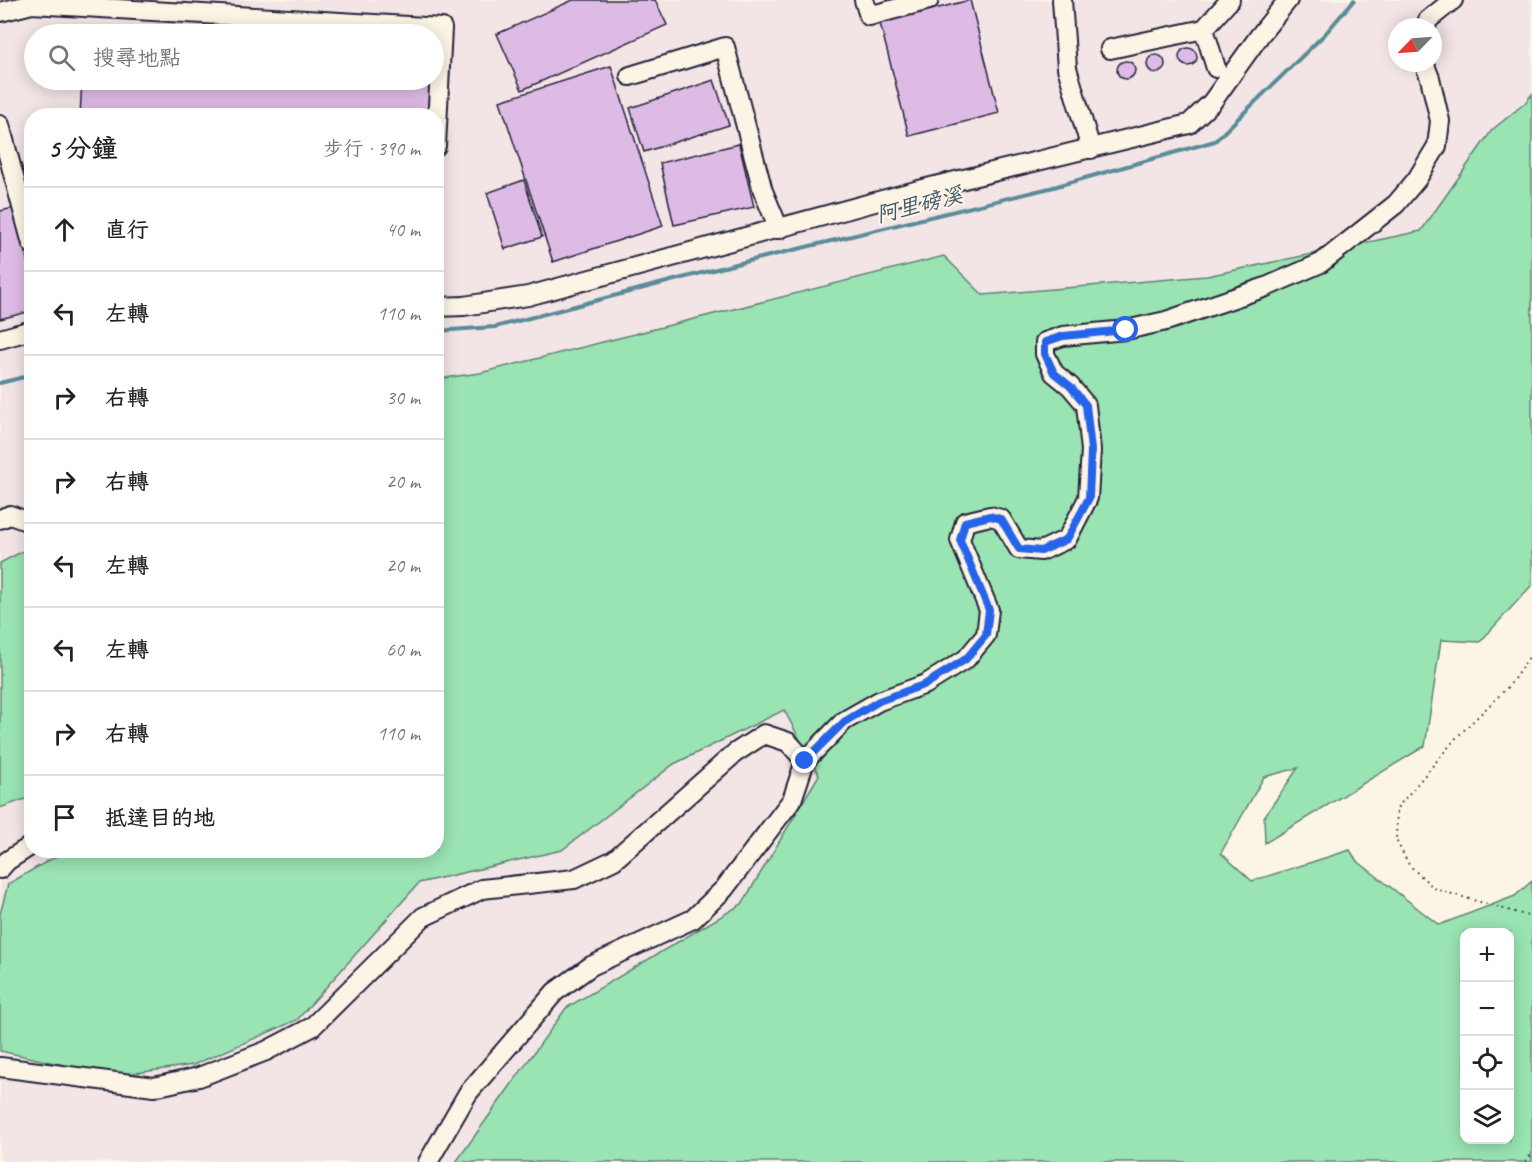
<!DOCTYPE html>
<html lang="zh-TW">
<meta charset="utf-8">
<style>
body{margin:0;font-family:Caveat,"LXGW WenKai TC",sans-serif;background:#f2f2f2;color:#222}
.controls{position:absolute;right:18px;bottom:18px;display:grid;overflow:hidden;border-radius:12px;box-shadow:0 3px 15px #0003}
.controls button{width:54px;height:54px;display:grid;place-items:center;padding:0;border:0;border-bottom:2px solid #e0e0e0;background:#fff;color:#222;font:30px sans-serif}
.compass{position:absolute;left:1388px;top:18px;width:54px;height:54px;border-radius:50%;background:#fff;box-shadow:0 3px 15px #0003;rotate:245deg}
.stop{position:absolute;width:18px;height:18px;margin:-14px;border:4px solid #2563eb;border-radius:50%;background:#fff}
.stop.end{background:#2563eb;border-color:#fff;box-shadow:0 2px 6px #0008}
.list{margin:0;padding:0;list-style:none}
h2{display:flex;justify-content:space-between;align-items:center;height:78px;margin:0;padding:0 24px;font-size:26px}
h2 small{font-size:20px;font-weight:400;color:#767676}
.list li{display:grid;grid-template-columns:39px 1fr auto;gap:18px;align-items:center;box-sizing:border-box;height:84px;padding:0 24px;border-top:2px solid #e0e0e0}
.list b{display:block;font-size:22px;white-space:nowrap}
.list em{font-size:20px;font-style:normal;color:#767676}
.icon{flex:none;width:33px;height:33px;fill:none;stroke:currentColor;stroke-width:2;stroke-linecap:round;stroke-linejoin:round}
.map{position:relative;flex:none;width:1532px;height:1162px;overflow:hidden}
.search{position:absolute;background:#fff;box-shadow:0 3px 15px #0003;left:24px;top:24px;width:420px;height:66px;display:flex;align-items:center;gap:15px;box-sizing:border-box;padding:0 21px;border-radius:33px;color:#767676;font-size:22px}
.panel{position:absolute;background:#fff;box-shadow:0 3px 15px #0003;left:24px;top:108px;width:420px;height:750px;border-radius:24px}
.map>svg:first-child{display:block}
.built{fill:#f3e4e5;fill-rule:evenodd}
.green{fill:#9ae3b2;stroke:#5e8276;stroke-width:1.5;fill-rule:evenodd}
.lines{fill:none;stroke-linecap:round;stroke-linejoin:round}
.stream{stroke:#5a8c99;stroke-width:4}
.building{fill:#debbe5;stroke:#22223b;stroke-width:1.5}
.minor-casing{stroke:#22223b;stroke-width:22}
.path{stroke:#22223b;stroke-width:2;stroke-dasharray:1.5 4.5;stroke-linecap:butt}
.minor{stroke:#fcf5e5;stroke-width:18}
.route{stroke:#2563eb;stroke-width:8}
.labels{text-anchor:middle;stroke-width:4.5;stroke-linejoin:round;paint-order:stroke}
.water-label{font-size:22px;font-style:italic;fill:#3e576a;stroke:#fcf5e5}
</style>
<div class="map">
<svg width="1532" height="1162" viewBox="0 0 1532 1162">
<rect width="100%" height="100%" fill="#fcf5e5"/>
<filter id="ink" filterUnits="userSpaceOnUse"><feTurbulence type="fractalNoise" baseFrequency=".0167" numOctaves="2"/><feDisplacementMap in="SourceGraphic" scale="12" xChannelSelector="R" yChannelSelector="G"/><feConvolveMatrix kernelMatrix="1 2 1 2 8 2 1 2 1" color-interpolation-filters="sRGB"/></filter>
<g filter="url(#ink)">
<path class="built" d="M0,0H1532V296L662,1162H0ZM1397,27H1433V63H1397ZM34,34H434V80H34ZM32,116H436V850H32Z"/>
<g class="green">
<path d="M1532,94V585L1480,642L1441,640L1425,746L1265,843L1264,817L1298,768L1264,777L1221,853L1252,881L1350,850L1356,860L1439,925L1515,896L1532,881V1162H456L566,1008L742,904L819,775L784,710L674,764L562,850L419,883L297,1020L193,1065L114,1076L0,1051V914L8,884L65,851L436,850L437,379L480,373L944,256L983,295L1207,276L1421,231L1492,130L1525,103ZM1464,932H1510V1140H1464Z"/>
<path d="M31,547V797L0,808V563Z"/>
</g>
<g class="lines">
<g class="stream">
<path d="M436,331L495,327L732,265L1050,188L1215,141L1325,34L1354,0"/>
<path d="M0,383L32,375"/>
</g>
</g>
<g class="building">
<path d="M573,0H655L667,25L522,90L497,34Z"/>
<path d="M970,0L999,113L909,136L880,23Z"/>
<circle cx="1188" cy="57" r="9"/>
<circle cx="1156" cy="64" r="9"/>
<circle cx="1126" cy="70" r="9"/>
<path d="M611,66L663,226L553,262L500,101Z"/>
<path d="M82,80H431L429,116H80Z"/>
<path d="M714,80L729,125L644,152L630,108Z"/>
<path d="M739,144L754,207L674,225L660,163Z"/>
<path d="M524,180L542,237L505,249L487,193Z"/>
<path d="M14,208L32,280V311L0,319V211Z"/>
</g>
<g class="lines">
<defs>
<g id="minor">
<path d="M864,0L869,16L929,0"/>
<path d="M1062,0L1067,68L1091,149"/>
<path d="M0,12L32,4L442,28L436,146"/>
<path d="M1426,27L1428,20L1453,0"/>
<path d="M1204,29L1216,68"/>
<path d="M1110,49L1204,29L1230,0"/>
<path d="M630,76L725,47L763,191L779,229"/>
<path d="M0,125L32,244"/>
<path d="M436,307L464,306L528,296L919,190L1189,124L1212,102L1260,35L1288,0"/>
<path d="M0,339L32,330"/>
<path d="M0,519L10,515L32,523"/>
<path d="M805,761L844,721L879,701L926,684L966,659L986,635L989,610L960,540L965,522L990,516L1001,519L1019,549L1041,551L1067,539L1088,498L1091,450L1086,405L1070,386L1054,373L1045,354V342L1063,336L1126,330L1166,321L1266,287L1321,263L1396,204L1417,179L1437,146L1440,121L1430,78L1424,63"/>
<path d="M0,869L7,861L32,845"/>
<path d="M0,1067L154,1087L199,1077L266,1051L312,1027L423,917L482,889L574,879L614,860L735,753L764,734L788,742L805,761L792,800L724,889L693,919L591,966L555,992L468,1093L428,1162"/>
</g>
</defs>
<use href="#minor" class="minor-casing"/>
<g class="path">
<path d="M1532,653L1509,686L1457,737L1397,808L1396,840L1409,865L1435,889L1532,917"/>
<path d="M1526,1162L1532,1153"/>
</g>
<use href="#minor" class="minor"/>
</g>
</g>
<g class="lines" filter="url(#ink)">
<path class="route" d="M805,761L844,722L879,701L926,684L966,659L986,635L989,610L960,540L965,522L990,516L1001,519L1019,549L1041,551L1067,539L1089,498L1091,450L1086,405L1070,386L1054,373L1045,354V342L1063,336L1126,330"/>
</g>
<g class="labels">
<g class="water-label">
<text transform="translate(919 204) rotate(-14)" y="8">阿里磅溪</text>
</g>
</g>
</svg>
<div class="controls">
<button>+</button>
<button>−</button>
<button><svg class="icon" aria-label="locate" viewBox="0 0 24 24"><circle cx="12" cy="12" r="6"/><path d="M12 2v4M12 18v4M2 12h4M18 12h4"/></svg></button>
<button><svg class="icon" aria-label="layers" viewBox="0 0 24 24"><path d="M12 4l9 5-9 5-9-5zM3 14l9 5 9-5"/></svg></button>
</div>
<svg class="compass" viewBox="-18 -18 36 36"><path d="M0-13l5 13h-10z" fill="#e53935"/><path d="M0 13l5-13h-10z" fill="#767676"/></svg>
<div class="stop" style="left:1126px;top:330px"></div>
<div class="stop end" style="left:805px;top:761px"></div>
<div class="search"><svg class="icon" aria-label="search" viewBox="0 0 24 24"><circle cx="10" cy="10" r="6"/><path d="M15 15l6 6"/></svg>搜尋地點</div>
<section class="panel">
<h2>5 分鐘<small>步行 · 390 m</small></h2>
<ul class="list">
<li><svg class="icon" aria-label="ahead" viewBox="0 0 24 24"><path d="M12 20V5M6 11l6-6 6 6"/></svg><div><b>直行</b></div><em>40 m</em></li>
<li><svg class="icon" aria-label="left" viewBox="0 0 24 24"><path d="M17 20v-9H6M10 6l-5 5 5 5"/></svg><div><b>左轉</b></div><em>110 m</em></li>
<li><svg class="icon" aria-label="right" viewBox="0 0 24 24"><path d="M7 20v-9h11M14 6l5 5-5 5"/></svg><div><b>右轉</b></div><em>30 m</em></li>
<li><svg class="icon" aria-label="right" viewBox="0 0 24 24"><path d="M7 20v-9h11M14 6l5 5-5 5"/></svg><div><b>右轉</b></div><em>20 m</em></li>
<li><svg class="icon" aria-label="left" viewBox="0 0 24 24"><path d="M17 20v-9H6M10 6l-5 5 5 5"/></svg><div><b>左轉</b></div><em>20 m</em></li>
<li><svg class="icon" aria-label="left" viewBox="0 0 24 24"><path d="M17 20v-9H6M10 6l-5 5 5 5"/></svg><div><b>左轉</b></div><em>60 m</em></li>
<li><svg class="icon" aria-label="right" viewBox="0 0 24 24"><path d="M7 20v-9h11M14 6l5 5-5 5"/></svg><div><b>右轉</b></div><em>110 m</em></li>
<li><svg class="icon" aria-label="arrive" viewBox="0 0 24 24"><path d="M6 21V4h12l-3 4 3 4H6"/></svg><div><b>抵達目的地</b></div></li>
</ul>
</section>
</div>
